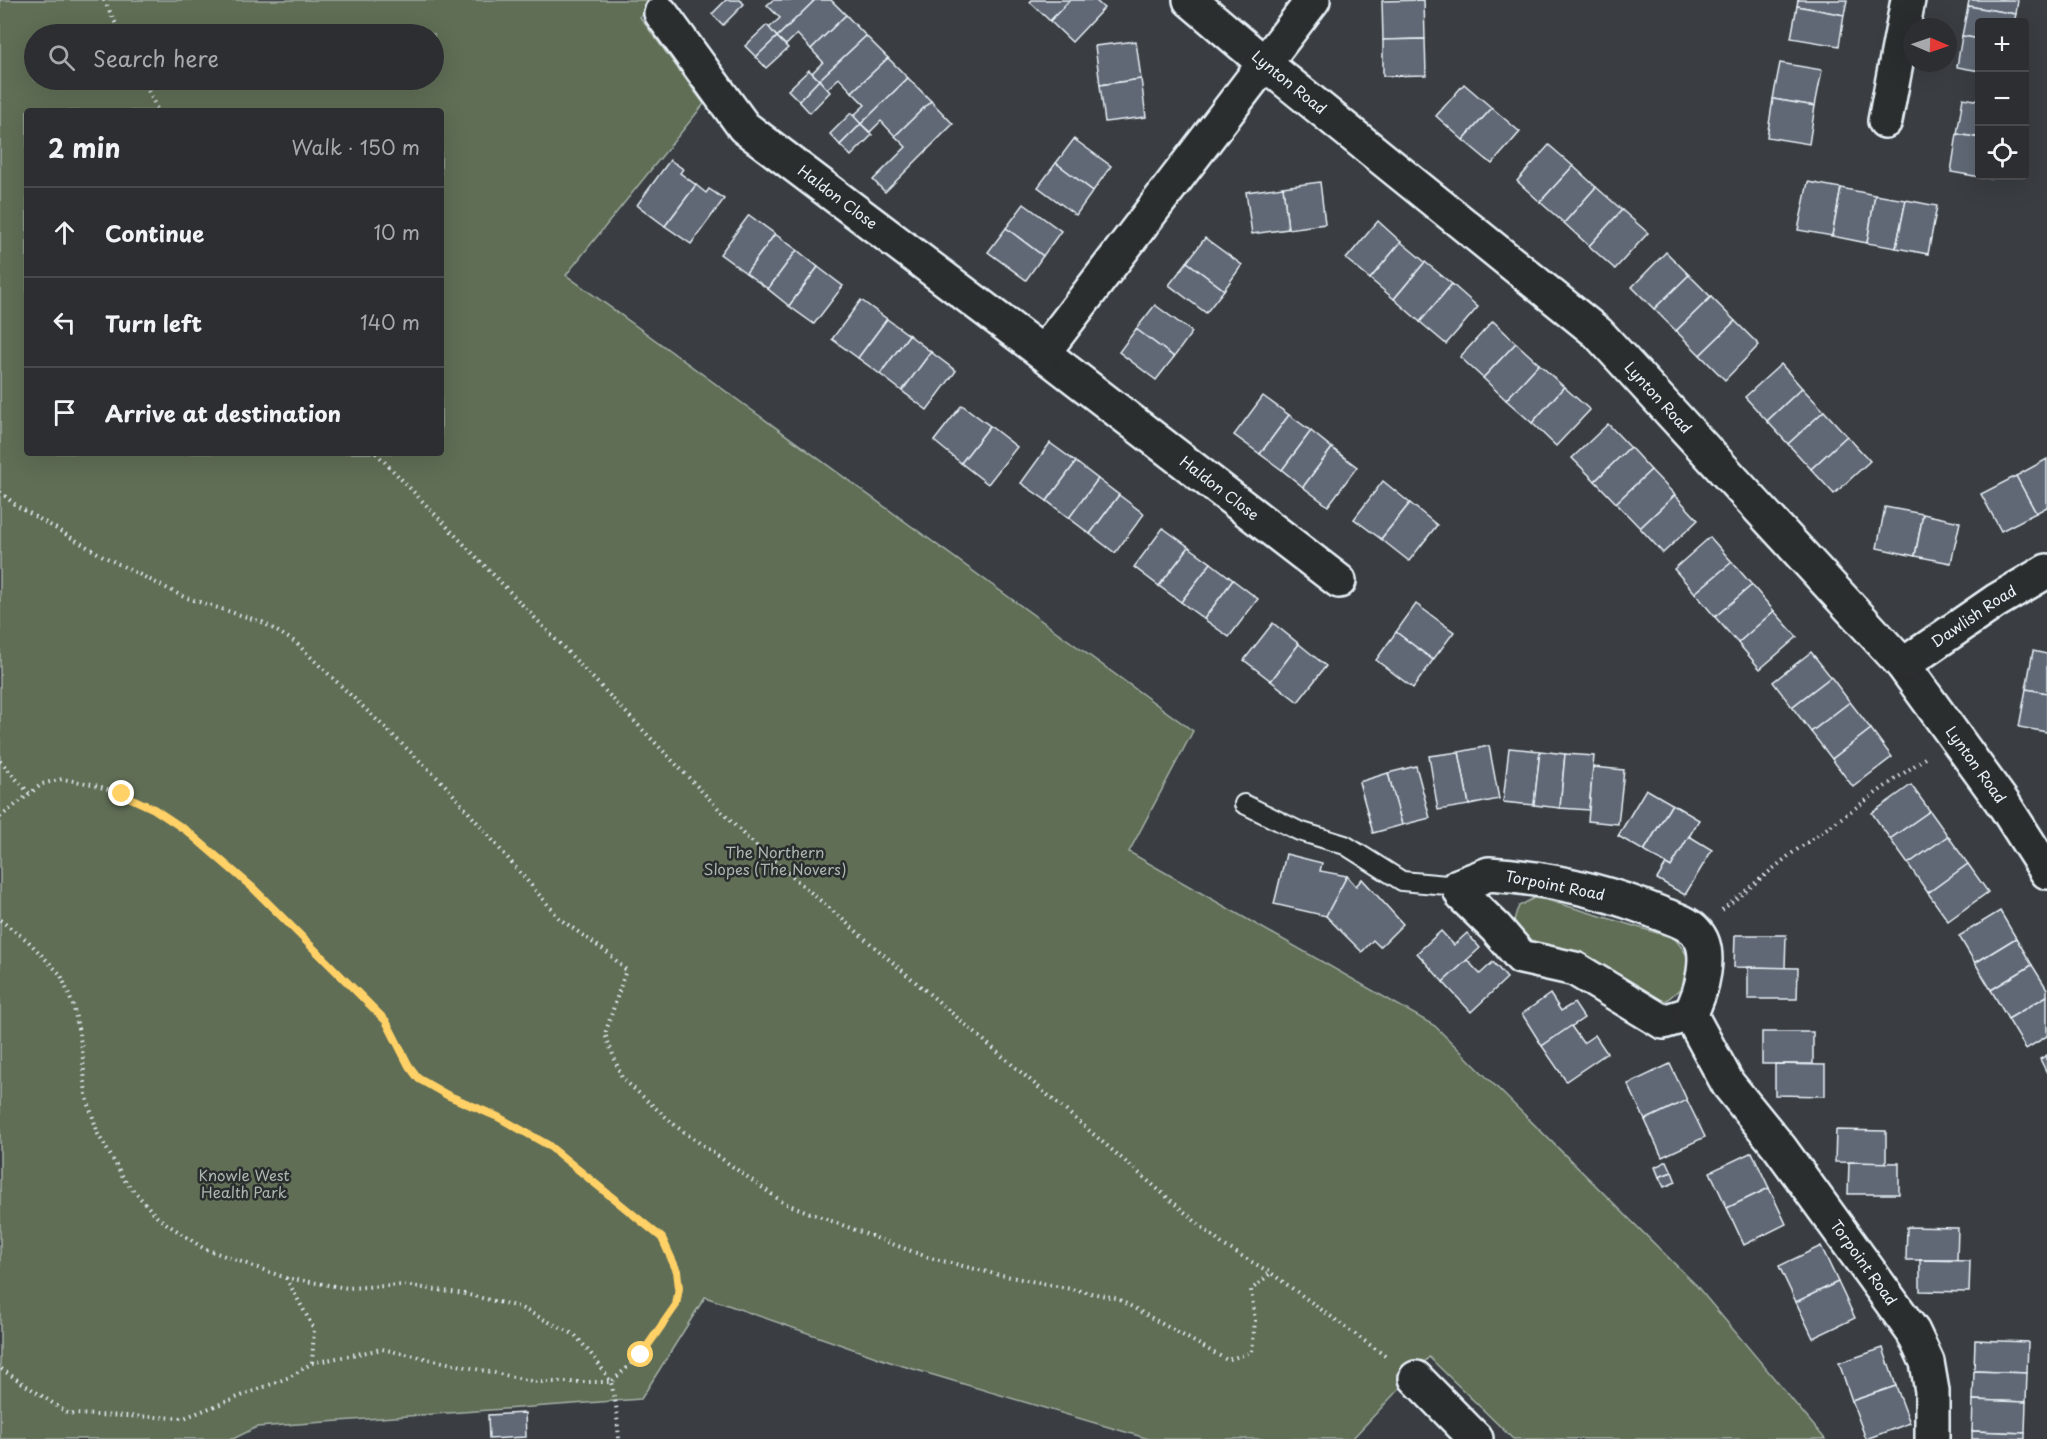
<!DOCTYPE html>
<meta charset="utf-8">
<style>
body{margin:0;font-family:"Playpen Sans",sans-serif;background:#383a3e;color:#f1f3f6}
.controls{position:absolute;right:18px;top:18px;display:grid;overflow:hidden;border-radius:6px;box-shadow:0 6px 24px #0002}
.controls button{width:54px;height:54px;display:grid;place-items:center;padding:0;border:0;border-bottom:2px solid #484a4d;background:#2c2e32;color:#f1f3f6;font:30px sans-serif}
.compass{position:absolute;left:1903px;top:18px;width:54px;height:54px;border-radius:50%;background:#2c2e32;box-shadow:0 6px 24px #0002;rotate:92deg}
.stop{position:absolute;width:18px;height:18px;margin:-14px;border:4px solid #ffd166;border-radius:50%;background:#fff}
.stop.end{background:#ffd166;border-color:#fff;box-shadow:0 2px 6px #0008}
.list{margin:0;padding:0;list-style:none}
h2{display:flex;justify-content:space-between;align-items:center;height:78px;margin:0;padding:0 24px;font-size:26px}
h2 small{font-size:20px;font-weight:400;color:#a6a8ac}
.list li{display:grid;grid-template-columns:39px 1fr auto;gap:18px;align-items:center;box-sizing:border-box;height:90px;padding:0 24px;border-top:2px solid #484a4d}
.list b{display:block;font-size:22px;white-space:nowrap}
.list em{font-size:20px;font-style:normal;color:#a6a8ac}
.icon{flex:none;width:33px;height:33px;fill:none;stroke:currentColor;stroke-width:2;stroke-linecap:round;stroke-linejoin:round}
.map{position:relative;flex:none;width:2047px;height:1439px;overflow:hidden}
.search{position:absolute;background:#2c2e32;box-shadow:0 6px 24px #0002;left:24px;top:24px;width:420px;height:66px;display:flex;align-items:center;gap:15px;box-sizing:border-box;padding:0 21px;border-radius:33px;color:#a6a8ac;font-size:22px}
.panel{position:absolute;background:#2c2e32;box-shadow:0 6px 24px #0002;left:24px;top:108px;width:420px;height:348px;border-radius:6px}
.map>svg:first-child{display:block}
.green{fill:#606e56;stroke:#a4b0a7;stroke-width:1.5;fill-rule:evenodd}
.building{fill:#606775;stroke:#e8f1f8;stroke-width:1.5}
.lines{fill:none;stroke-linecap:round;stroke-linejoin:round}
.lane-casing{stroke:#e8f1f8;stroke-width:22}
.street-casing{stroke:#e8f1f8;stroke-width:38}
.path{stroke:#e8f1f8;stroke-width:4;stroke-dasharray:1.5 4.5;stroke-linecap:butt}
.lane{stroke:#2a2d2e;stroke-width:18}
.street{stroke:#2a2d2e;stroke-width:33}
.route{stroke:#ffd166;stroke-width:8}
.labels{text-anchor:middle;stroke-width:5;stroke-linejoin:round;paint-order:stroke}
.street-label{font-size:15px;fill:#e8f1f8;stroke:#2a2d2e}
.park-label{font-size:15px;fill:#abb6af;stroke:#2a2d2e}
</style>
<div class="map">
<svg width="2047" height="1439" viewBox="0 0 2047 1439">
<rect width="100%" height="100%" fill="#3a3e43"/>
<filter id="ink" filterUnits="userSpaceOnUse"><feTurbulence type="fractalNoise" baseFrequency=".0167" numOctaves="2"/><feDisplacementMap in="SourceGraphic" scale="12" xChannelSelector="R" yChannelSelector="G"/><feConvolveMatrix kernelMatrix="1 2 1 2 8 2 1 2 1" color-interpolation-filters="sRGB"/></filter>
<g filter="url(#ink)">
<g class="green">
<path d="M0,0H660L640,17L704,104L566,275L1193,731L1129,852L1435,1026L1695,1284L1825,1439H1513L1429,1357L1352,1439H1149L893,1363L705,1297L641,1399L257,1427L233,1439H0ZM34,34H434V80H34ZM27,111H441V453H27Z"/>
<path d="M1534,898L1547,900L1674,938C1688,954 1691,959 1689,981L1667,1000L1651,1001L1528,943C1514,928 1510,925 1519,906Z"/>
</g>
<g class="building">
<path d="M726,0H740L744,4L723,25L712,14Z"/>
<path d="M773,0H815L777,37L769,28L780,18L767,5Z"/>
<path d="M815,0H831L846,15L811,49L797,34L786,45L777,37Z"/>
<path d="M1032,0H1070L1050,21L1030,2Z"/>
<path d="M1070,0H1095L1104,8L1072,42L1050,21Z"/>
<path d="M1424,0L1425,39L1383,40L1382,1Z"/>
<path d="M1798,0H1847L1844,15L1797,6Z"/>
<path d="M1969,0H2018L2016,14L1968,6Z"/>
<path d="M1797,6L1844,15L1839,46L1791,38Z"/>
<path d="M1968,6L2016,14L2014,22H1980V39L1962,36Z"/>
<path d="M846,15L866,36L819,80L812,73L823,62L811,49Z"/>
<path d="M767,25L777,37L756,57L745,46Z"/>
<path d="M866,36L888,58L852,92L839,78L827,89L819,80Z"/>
<path d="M1962,36L1980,39V71L1957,67Z"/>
<path d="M777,37L788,48L766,68L756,57Z"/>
<path d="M1425,39L1426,75L1383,76V40Z"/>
<path d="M1136,41L1141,79L1100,85L1095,46Z"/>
<path d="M888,58L908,78L861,124L853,116L865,105L852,92Z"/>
<path d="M1780,63L1822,70L1815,106L1773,99Z"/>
<path d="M809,70L819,80L799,101L788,90Z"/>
<path d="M908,78L931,101L895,136L881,121L870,132L861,124Z"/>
<path d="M1141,79L1146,117L1105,122L1100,85Z"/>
<path d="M819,80L830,92L810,113L799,101Z"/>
<path d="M1464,84L1492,108L1463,140L1436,116Z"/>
<path d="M1963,98L1980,101V138L1957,134Z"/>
<path d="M1773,99L1815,106L1809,144L1767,137Z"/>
<path d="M931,101L953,124L885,192L873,180L906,147L895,136Z"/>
<path d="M1492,108L1520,132L1492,164L1463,140Z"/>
<path d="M851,113L861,124L840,145L830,134Z"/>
<path d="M861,124L872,135L851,156L840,145Z"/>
<path d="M1957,134L1980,138V176H1992V179L1951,172Z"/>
<path d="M1074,139L1111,166L1093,191L1056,163Z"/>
<path d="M1549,145L1573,166L1540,202L1517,181Z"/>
<path d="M670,160L683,169L680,173L696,185L665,226L637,205Z"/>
<path d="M1056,163L1093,191L1076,215L1038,187Z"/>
<path d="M1573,166L1596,187L1564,223L1540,202Z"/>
<path d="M1320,182L1325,224L1288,229L1283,187Z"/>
<path d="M1808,182L1841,188L1832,236L1798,230Z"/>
<path d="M696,185L706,193L709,189L724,199L691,244L665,226Z"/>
<path d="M1283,187L1288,229L1252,234L1246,192Z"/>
<path d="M1596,187L1622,210L1589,246L1564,223Z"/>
<path d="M1841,188L1875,195L1867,243L1832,236Z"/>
<path d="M1875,195L1906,200L1896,248L1867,243Z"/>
<path d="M1906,200L1937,206L1928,254L1896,248Z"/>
<path d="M1024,204L1061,231L1043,256L1006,228Z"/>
<path d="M1622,210L1648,233L1615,269L1589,246Z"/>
<path d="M749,215L775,234L746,273L720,254Z"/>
<path d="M1378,221L1401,242L1370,279L1346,259Z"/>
<path d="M1006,228L1043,256L1026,280L988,252Z"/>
<path d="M775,234L797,250L768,289L746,273Z"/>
<path d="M1205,238L1242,265L1224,290L1187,262Z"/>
<path d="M1401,242L1425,262L1394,299L1370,279Z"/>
<path d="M797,250L818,267L789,306L768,289Z"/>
<path d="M1666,252L1689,275L1654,309L1632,287Z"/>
<path d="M1187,262L1224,290L1206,313L1169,285Z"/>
<path d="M1425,262L1452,284L1420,322L1394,299Z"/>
<path d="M818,267L843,286L814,324L789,306Z"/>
<path d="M1689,275L1711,297L1676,331L1654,309Z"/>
<path d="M1452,284L1478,307L1446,344L1420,322Z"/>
<path d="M1711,297L1735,321L1700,355L1676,331Z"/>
<path d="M861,300L887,319L858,358L832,339Z"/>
<path d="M1155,305L1192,332L1174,357L1136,329Z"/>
<path d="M887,319L909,335L880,374L858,358Z"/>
<path d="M1493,321L1516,343L1483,378L1460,357Z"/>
<path d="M1735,321L1759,345L1725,380L1700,355Z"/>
<path d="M1136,329L1174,357L1156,380L1119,352Z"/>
<path d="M909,335L931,352L902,391L880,374Z"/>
<path d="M1516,343L1539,364L1506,400L1483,378Z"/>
<path d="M931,352L956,371L927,410L902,391Z"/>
<path d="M1539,364L1564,387L1532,423L1506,400Z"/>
<path d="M1781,364L1802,388L1767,421L1745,397Z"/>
<path d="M1564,387L1590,410L1556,446L1532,423Z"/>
<path d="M1802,388L1824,411L1788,444L1767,421Z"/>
<path d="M1263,396L1289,415L1260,454L1234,435Z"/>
<path d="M962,405L990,426L961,463L934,441Z"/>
<path d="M1824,411L1847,436L1811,469L1788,444Z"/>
<path d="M1289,415L1311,431L1282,470L1260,454Z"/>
<path d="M1608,424L1630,447L1595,481L1572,458Z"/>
<path d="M990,426L1017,447L988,484L961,463Z"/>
<path d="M1311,431L1332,448L1303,487L1282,470Z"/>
<path d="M1847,436L1870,461L1834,494L1811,469Z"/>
<path d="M1050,443L1076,462L1047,501L1021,483Z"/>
<path d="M1630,447L1651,470L1616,503L1595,481Z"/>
<path d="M1332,448L1357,467L1328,506L1303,487Z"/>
<path d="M2047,459V507L2036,513L2016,476Z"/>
<path d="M1076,462L1098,479L1069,518L1047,501Z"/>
<path d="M1651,470L1675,495L1640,528L1616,503Z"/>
<path d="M2016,476L2036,513L2001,531L1981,494Z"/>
<path d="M1098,479L1119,495L1090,534L1069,518Z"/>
<path d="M1383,481L1410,503L1381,539L1354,519Z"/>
<path d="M1119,495L1144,514L1115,553L1090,534Z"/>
<path d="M1675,495L1698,520L1663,553L1640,528Z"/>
<path d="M1410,503L1437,525L1409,561L1381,539Z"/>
<path d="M1885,507L1923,514L1915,556L1877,548Z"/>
<path d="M1923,514L1960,522L1951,563L1915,556Z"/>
<path d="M1163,528L1189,547L1159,586L1134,567Z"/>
<path d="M1710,537L1732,562L1695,593L1674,569Z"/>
<path d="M1189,547L1211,563L1181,602L1159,586Z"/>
<path d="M1732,562L1752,585L1715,617L1695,593Z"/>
<path d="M1211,563L1233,580L1204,619L1181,602Z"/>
<path d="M1233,580L1258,599L1229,637L1204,619Z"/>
<path d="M1752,585L1774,611L1738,643L1715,617Z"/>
<path d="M1416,604L1454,632L1433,660L1396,632Z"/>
<path d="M1774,611L1797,637L1760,669L1738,643Z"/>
<path d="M1273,623L1299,644L1271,681L1244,660Z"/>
<path d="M1396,632L1433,660L1413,688L1376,660Z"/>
<path d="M1299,644L1326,666L1298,702L1271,681Z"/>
<path d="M2033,651L2047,654V693L2026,689Z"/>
<path d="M1811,652L1831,677L1792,707L1773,682Z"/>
<path d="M1831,677L1850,702L1811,732L1792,707Z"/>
<path d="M2026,689L2047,693V732L2019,727Z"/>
<path d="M1850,702L1871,729L1832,759L1811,732Z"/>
<path d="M1871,729L1892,757L1853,787L1832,759Z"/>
<path d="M1489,746L1499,799L1469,805L1459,752Z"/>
<path d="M1509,748L1540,751L1534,805L1503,802Z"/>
<path d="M1540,751L1565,754L1560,808L1534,805Z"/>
<path d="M1459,752L1469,805L1438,810L1429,756Z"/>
<path d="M1565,754L1594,756L1589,810L1560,808Z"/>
<path d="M1416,766L1430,818L1402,825L1388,773Z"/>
<path d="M1593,767L1624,770L1618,824L1588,821Z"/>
<path d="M1388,773L1402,825L1373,833L1359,782Z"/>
<path d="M1911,785L1930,811L1890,839L1872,813Z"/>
<path d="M1646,789L1672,804L1644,851L1618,836Z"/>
<path d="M1672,804L1699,820L1671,867L1644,851Z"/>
<path d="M1930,811L1948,836L1908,864L1890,839Z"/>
<path d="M1689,836L1712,850L1685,895L1657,879L1666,864L1671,867Z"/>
<path d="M1948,836L1968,864L1928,893L1908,864Z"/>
<path d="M1286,854L1322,863L1320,871L1347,876L1326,916L1274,904Z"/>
<path d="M1968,864L1988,892L1948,921L1928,893Z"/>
<path d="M1347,876L1356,886L1362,879L1403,924L1380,947L1373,940L1362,952L1326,916Z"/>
<path d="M2000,911L2016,938L1975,963L1959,936Z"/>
<path d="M1441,931L1454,945L1467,933L1480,948L1443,982L1417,953Z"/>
<path d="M1735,935H1786L1785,968L1734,967Z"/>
<path d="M2016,938L2032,965L1991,990L1975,963Z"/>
<path d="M1467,960L1480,974L1493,962L1507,978L1471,1012L1443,982Z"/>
<path d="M2032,965L2047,989V996L2008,1019L1991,990Z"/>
<path d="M1748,967L1798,968L1797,999H1748Z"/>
<path d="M1550,994L1561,1011L1574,1003L1584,1018L1542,1046L1522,1014Z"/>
<path d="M2047,996V1036L2026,1049L2008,1019Z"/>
<path d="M1571,1026L1583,1043L1595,1035L1607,1053L1566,1081L1542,1046Z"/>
<rect x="1762" y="1032" width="51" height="32"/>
<path d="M2047,1055V1073L2040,1059Z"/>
<path d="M1670,1064L1687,1100L1645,1120L1628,1084Z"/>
<path d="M1775,1064L1825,1065V1096L1775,1095Z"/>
<path d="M1687,1100L1705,1137L1662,1157L1645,1120Z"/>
<path d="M1836,1130L1886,1131V1163L1835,1162Z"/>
<path d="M1752,1152L1769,1188L1727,1208L1710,1172Z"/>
<path d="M1667,1161L1672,1172L1659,1177L1655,1167Z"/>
<path d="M1849,1162L1899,1163V1194H1848Z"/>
<path d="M1672,1172L1676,1182L1664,1187L1659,1177Z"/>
<path d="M1769,1188L1786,1224L1744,1245L1727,1208Z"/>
<path d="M1907,1227L1958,1228L1957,1260H1906Z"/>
<path d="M1821,1246L1838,1282L1796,1302L1779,1266Z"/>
<path d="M1920,1260L1970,1261L1969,1292L1920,1291Z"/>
<path d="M1838,1282L1855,1318L1813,1338L1796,1302Z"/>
<path d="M1975,1340L2028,1342L2027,1373L1974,1371Z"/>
<path d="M1883,1348L1896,1386L1852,1401L1839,1363Z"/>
<path d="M1974,1371L2027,1373L2026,1402L1973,1400Z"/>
<path d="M1896,1386L1910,1423L1866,1439L1852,1401Z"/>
<path d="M1973,1400L2026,1402L2025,1433L1972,1431Z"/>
<path d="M525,1413L526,1437L489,1439L488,1415Z"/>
<path d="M1972,1431L2025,1433V1439H1972Z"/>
</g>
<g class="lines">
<defs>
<path id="lane" d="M1244,804L1299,831L1345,845L1402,881L1458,886"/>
<g id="street">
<path id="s1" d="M1190,0L1264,63L1598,333L1903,665L2005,806L2047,872"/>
<path id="s2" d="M661,13L744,127L1043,353L1339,581"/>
<path d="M1885,121L1908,0"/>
<path d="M1043,353L1313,0"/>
<path id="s3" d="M1903,665L1996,601L2047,571"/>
<path d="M1489,874C1548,878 1609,892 1664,915C1675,919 1688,923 1696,932C1714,951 1701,994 1690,1014L1663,1022L1575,969L1521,957L1496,928L1463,896L1458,886Z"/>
<path id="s4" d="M1690,1014L1728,1084L1780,1148L1913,1332L1927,1362L1932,1391V1439"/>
<path d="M1416,1378L1476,1439"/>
</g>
</defs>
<use href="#lane" class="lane-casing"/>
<use href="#street" class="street-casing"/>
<g class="path">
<path d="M104,0L121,34"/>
<path d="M143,80L158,111"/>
<path d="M376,453L746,837L1223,1245L1271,1273L1388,1358"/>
<path d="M0,492L17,506L103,556L184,597L262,622L295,642L445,785L560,919L609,954L626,970L605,1034L622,1078L677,1127L784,1203L927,1257L991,1273L1116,1298L1227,1360L1252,1352L1255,1321L1251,1290L1271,1273"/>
<path d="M0,761L29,793"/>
<path d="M0,817L42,784L62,779L92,784L122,794L154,809L187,831L253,888L386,1021L409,1066L419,1079L447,1095L498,1117L548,1145L662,1238L677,1271L679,1288L676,1305L641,1355L611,1382H537L382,1349L312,1363L290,1377L184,1418L69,1414L0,1368"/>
<path d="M1722,910L1791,854L1925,758"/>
<path d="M0,920L28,941L61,975L74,1008L82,1048L86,1095L98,1134L126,1182L158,1218L203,1248L286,1278L347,1288L404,1285L465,1294L519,1307L575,1335L596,1360L611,1382L616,1405L619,1439"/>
<path d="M286,1278L314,1329L312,1363"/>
</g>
<use href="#lane" class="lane"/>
<use href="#street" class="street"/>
</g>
</g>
<g class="lines" filter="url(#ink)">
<path class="route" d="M122,794L154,809L187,831L253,888L386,1021L409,1066L419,1079L447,1095L498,1117L548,1145L662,1238L677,1271L679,1288L676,1305L641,1355"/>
</g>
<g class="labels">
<g class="street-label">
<text dy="5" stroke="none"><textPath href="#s1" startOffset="129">Lynton Road</textPath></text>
<text dy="5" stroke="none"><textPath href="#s2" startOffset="258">Haldon Close</textPath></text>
<text dy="5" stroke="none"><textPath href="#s1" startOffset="615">Lynton Road</textPath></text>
<text dy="5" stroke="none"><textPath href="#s2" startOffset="738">Haldon Close</textPath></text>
<text dy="5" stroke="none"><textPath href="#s3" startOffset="86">Dawlish Road</textPath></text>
<text dy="5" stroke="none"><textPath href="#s1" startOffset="1101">Lynton Road</textPath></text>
<text transform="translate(1555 886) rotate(11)" y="5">Torpoint Road</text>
<text dy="5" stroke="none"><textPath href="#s4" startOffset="304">Torpoint Road</textPath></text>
</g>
<g class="park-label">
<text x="775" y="858">The Northern<tspan x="775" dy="17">Slopes (The Novers)</tspan></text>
<text x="244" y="1181">Knowle West<tspan x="244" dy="17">Health Park</tspan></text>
</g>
</g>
</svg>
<div class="controls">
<button>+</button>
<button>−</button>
<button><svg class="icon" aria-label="locate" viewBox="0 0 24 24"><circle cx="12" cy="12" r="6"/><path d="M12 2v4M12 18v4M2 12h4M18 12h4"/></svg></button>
</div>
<svg class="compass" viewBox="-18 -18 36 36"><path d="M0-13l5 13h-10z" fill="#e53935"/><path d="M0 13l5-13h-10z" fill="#a6a8ac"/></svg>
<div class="stop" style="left:641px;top:1355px"></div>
<div class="stop end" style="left:122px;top:794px"></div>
<div class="search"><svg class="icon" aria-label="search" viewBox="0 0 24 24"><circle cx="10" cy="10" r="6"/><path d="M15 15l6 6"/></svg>Search here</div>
<section class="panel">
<h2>2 min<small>Walk · 150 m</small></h2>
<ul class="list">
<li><svg class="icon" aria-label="ahead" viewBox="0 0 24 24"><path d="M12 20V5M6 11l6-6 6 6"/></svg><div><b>Continue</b></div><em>10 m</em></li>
<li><svg class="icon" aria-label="left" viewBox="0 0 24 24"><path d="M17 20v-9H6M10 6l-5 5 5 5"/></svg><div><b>Turn left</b></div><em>140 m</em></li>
<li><svg class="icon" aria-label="arrive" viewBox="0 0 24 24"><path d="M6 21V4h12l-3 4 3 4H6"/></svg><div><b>Arrive at destination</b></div></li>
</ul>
</section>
</div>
